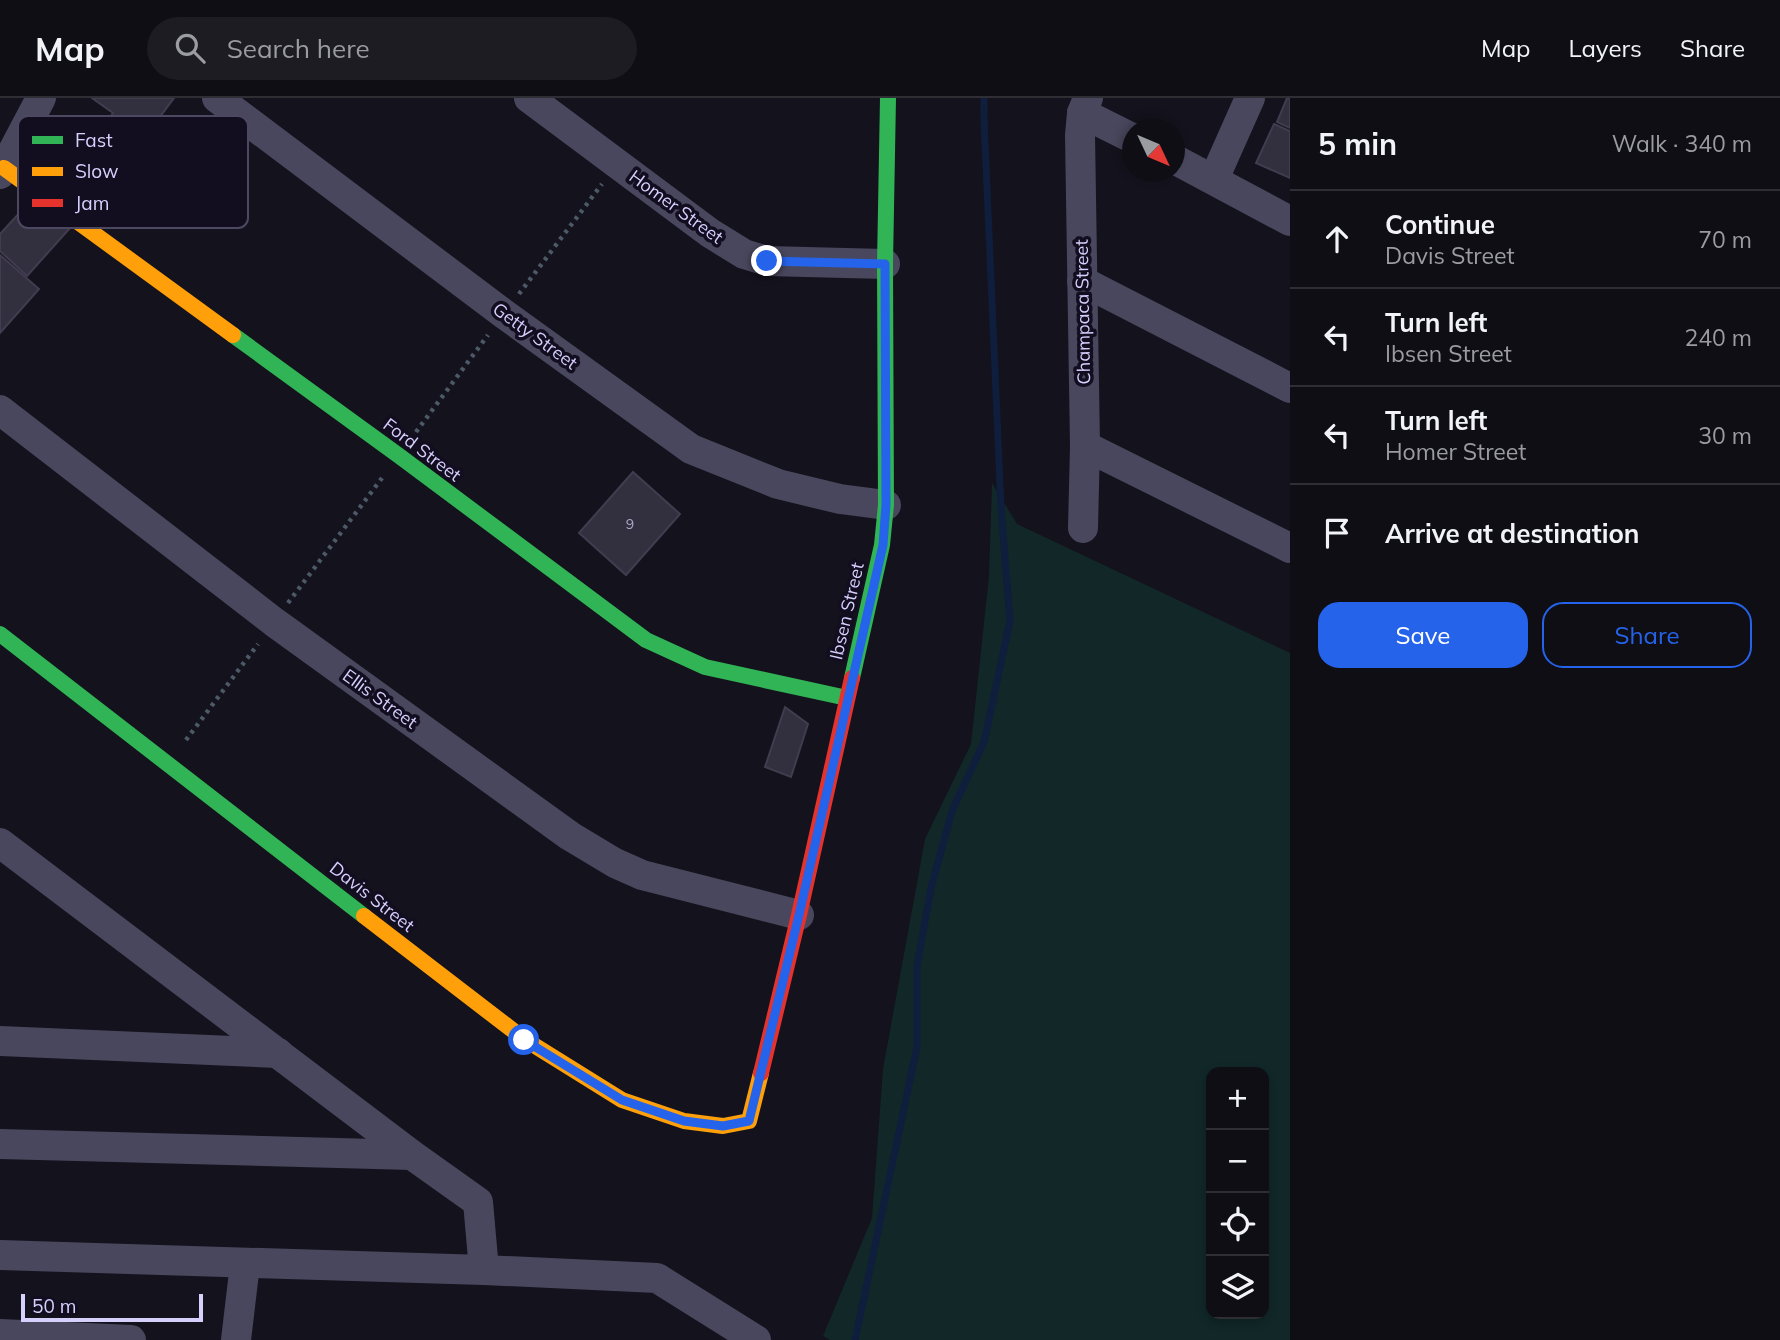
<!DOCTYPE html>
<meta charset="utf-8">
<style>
body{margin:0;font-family:Mulish,sans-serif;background:#1d1c22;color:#f1f3f6}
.controls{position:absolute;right:21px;bottom:21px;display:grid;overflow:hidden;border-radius:14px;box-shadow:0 4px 10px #0003}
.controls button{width:63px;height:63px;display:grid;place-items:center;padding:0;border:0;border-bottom:2px solid #2f2e34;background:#0f0e15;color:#f1f3f6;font:35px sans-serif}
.compass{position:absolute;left:1122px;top:21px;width:63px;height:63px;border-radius:50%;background:#0f0e15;box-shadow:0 4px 10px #0003;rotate:134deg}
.scale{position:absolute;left:21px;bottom:18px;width:182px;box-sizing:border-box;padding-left:7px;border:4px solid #d6d0fd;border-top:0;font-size:19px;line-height:24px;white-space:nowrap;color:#d6d0fd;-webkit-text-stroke:5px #120e20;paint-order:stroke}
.stop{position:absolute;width:21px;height:21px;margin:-16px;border:5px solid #2563eb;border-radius:50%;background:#fff}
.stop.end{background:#2563eb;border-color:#fff;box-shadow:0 2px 7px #0008}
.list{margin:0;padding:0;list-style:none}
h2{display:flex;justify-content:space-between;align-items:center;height:91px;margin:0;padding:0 28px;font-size:30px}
h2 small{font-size:23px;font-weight:400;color:#9b9ca0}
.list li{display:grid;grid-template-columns:46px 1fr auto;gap:21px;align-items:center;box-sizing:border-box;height:98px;padding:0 28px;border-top:2px solid #2f2e34}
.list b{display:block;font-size:26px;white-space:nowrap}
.list p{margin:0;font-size:23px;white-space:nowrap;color:#9b9ca0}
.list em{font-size:23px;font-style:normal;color:#9b9ca0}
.actions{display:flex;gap:14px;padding:21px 28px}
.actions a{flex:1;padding:16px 0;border:2px solid #2563eb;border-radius:21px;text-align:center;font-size:24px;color:#2563eb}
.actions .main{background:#2563eb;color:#fff}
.icon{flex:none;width:38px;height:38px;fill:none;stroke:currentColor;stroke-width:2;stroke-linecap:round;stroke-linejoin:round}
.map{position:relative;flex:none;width:1290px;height:1242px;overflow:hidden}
header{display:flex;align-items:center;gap:42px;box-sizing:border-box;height:98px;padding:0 35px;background:#0f0e15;border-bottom:2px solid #2f2e34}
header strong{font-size:33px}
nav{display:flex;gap:38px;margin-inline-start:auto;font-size:24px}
.search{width:490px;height:63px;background:#1d1c22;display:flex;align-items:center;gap:18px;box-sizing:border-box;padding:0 24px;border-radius:38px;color:#9b9ca0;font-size:26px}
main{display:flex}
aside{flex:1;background:#0f0e15}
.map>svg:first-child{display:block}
.green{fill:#112728;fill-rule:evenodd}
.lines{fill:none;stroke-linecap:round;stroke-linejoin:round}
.stream{stroke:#0f1e3d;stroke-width:7}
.building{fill:#32303e;stroke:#413c4f;stroke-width:2}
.path{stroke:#4c5966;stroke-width:4.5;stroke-dasharray:3.5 5;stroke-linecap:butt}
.street{stroke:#49475d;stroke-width:30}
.fast{stroke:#30b455;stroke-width:16}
.slow{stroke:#ff9f0a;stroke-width:16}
.jam{stroke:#e5322d;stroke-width:16}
.route{stroke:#2563eb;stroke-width:9}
.labels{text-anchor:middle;stroke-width:7;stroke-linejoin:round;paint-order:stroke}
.number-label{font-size:14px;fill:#ada8cd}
.street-label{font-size:18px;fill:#d6d0fd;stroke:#120e20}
.key{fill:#120e20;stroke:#4d4862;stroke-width:2}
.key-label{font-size:19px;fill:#d6d0fd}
</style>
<header>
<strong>Map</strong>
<div class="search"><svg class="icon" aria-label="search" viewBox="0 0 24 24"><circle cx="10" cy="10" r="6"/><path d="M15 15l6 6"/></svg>Search here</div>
<nav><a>Map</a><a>Layers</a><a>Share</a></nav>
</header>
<main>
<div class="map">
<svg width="1290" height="1242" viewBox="0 0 1290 1242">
<rect width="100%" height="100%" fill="#14121c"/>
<path class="green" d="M992,385L1017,426L1290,555V1242H830L823,1238L872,1120L883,971L925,741L971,646L989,478ZM1211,974H1264V1216H1211Z"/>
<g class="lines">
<path class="stream" d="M855,1242L917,949V868L931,790L952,713L984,644L1010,523L1001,410L984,21V0"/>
</g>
<g class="building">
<path d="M92,0H174L106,91L74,68L113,15Z"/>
<path d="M1287,0H1290V30L1277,24Z"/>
<path d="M1274,26L1290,33V80L1256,65Z"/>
<path d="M35,98L70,130L27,178L0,153V136Z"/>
<path d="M0,157L39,191L0,235Z"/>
<path d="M633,374L680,416L626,477L579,435Z"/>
<path d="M785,609L808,626L791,679L765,669Z"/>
</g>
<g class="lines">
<g class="path">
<path d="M519,196L602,86"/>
<path d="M416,334L488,237"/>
<path d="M288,505L382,380"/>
<path d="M186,642L258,546"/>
</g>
<g class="street">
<path d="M217,0L504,216L691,351L778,386L840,401L886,407"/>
<path d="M529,0L710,135L744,156L767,163L885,166"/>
<path d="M1082,15L1132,40"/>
<path d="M1174,61L1290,123"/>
<path d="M0,76L4,70L41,0"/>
<path d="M1214,81L1250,0"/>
<path d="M1082,183L1290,290"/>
<path d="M0,312L274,524L570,738L615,765L642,777L799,817"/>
<path d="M1085,348L1290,450"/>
<path d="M1083,430L1085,348L1080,37L1082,15L1088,0"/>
<path d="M0,745L412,1057L478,1104L484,1172"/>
<path d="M0,943L278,955"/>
<path d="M0,1046L412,1057"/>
<path d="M0,1157L484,1172L657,1180L756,1242"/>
<path d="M0,1236L131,1242"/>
<path d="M236,1242L245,1166"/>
</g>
<g class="fast">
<path d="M233,237L398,357L646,542L705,569L847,600"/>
<path d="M0,536L364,818"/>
<path d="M852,580L882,447L886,407L885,166L888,0"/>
</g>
<g class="slow">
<path d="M4,70L233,237"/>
<path d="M364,818L524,941L622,1002L684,1023L723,1028L749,1023L761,975"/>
</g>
<path class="jam" d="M761,975L799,817L852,580"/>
</g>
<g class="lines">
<path class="route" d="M524,942L622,1002L684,1023L723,1028L749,1023L799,817L883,447L886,407L885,166L767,163"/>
</g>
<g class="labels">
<g class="number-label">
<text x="630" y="431">9</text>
</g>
<g class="street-label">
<text transform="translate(676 109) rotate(36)" y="6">Homer Street</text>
<text transform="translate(1083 214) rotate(-91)" y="6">Champaca Street</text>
<text transform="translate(535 238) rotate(36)" y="6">Getty Street</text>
<text transform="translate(422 352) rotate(37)" y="6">Ford Street</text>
<text transform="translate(847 513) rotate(-77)" y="6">Ibsen Street</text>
<text transform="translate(380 601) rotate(36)" y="6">Ellis Street</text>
<text transform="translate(372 799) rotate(38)" y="6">Davis Street</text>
</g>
</g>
<rect x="18" y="18" width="230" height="112" rx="10" class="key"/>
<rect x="32" y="38" width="31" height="8" fill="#30b455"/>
<rect x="32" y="69" width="31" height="9" fill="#ff9f0a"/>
<rect x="32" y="101" width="31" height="8" fill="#e5322d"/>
<g class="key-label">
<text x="75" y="49">Fast</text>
<text x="75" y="80">Slow</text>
<text x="75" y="112">Jam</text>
</g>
</svg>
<div class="controls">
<button>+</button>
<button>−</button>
<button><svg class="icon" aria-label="locate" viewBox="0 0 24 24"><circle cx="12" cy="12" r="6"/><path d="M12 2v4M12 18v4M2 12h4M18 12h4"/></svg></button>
<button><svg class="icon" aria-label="layers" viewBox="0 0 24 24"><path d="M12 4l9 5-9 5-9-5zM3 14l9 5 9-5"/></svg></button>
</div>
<svg class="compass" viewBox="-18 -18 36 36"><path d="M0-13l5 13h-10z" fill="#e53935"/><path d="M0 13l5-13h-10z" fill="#9b9ca0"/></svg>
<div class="scale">50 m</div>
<div class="stop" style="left:524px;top:942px"></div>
<div class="stop end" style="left:767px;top:163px"></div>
</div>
<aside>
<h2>5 min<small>Walk · 340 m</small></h2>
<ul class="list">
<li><svg class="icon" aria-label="ahead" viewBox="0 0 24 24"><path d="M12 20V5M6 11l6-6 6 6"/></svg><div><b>Continue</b><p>Davis Street</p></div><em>70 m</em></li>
<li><svg class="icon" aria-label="left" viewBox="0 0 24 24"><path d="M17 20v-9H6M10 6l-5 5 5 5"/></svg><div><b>Turn left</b><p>Ibsen Street</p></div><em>240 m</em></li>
<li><svg class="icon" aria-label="left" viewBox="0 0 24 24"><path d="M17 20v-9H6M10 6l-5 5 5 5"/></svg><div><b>Turn left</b><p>Homer Street</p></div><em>30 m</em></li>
<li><svg class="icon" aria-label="arrive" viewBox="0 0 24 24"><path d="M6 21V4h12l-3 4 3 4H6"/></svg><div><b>Arrive at destination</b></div></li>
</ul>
<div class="actions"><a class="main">Save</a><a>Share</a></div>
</aside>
</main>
